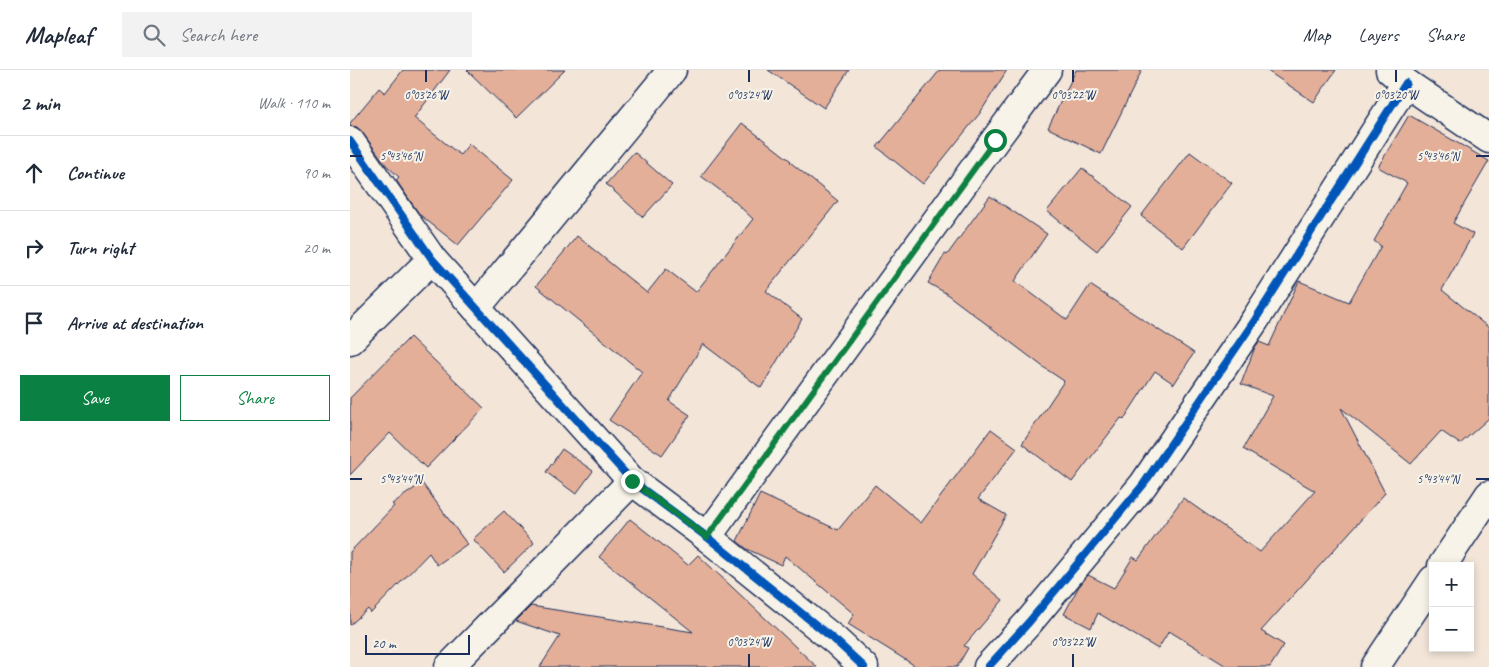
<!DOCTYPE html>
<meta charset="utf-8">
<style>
body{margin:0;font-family:Caveat,sans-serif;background:#f2f2f3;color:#1f2937}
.controls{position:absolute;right:15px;bottom:15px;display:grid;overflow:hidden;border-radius:0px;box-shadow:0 2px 8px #0003}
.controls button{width:45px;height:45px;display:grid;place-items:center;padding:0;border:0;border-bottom:1px solid #e0e1e3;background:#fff;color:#1f2937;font:25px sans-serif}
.scale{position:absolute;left:15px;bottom:12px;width:105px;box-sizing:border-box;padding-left:5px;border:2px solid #1b2f5e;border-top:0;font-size:14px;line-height:18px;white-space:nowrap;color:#1b2f5e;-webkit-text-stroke:4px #f7f3e8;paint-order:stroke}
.stop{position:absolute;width:15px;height:15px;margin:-11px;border:4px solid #0b8043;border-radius:50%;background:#fff}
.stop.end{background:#0b8043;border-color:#fff;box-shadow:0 1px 5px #0008}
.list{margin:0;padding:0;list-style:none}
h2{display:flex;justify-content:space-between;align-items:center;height:65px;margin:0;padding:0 20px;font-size:21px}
h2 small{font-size:16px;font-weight:400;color:#747a83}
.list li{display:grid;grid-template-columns:32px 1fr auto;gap:15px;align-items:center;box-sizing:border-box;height:75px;padding:0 20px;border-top:1px solid #e0e1e3}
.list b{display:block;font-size:19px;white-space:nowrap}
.list em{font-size:16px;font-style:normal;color:#747a83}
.actions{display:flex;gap:10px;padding:15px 20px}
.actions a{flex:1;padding:11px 0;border:1px solid #0b8043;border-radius:0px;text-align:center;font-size:18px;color:#0b8043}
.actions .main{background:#0b8043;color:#fff}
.icon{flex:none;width:28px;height:28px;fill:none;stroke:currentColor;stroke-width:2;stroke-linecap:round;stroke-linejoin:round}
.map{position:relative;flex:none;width:1139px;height:597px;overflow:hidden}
header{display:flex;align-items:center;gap:30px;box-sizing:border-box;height:70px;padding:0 25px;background:#fff;border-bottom:1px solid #e0e1e3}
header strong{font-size:24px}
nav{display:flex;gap:28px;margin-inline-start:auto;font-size:18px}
.search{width:350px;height:45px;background:#f2f2f3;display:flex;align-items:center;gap:12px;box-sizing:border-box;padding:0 18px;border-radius:0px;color:#747a83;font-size:19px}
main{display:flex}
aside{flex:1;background:#fff}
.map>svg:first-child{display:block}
.building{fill:#e4af98;stroke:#1b2f5e}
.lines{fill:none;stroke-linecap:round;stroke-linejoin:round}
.street-casing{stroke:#1b2f5e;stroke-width:31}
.street{stroke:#f7f3e8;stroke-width:28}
.cycleway-casing{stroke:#f7f3e8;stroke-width:11}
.cycleway{stroke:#0057b8;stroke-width:8}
.route{stroke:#0b8043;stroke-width:6}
.ticks{fill:none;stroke:#1b2f5e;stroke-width:2}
.ticks-label{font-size:12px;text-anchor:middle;fill:#1b2f5e;stroke:#f7f3e8;stroke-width:4;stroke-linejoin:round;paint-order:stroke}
</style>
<header>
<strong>Mapleaf</strong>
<div class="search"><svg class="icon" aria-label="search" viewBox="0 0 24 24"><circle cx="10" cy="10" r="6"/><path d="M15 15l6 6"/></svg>Search here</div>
<nav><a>Map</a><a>Layers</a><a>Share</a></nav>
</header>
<main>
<aside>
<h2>2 min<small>Walk · 110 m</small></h2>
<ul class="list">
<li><svg class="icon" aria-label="ahead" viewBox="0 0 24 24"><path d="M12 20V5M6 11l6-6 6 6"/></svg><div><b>Continue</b></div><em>90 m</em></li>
<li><svg class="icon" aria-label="right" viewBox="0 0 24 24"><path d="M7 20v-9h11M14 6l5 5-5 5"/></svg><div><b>Turn right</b></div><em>20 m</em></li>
<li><svg class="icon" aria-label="arrive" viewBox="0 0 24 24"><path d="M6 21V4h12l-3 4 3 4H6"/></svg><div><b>Arrive at destination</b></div></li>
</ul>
<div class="actions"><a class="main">Save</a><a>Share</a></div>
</aside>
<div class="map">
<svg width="1139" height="597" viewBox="0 0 1139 597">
<rect width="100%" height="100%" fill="#f3e5d8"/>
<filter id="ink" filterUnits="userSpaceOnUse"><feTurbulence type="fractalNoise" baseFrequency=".02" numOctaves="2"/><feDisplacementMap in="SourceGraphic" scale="10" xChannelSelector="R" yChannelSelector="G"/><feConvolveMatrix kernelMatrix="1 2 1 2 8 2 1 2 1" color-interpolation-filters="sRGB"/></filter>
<g filter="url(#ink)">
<g class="building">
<path d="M53,0H100L64,48L110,85L119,74L163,110L108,175L70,145L46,110L49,107L37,96L12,62L7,57L0,56V53L29,18L35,23Z"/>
<path d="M117,0H215L166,48Z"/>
<path d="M418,0H499L474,38Z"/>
<path d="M590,0H657L630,43L573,114L527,77Z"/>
<path d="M726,0H792L751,84L698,58Z"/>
<path d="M916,0H986L964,32Z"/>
<path d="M1059,45L1139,91L1103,153L1123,164L1092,220L1139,258V348L1110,374L1091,361L1061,394L991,338L1035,423L911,561L934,575L920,597H878L819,561L808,579L748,543L741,558L714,544L728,518L738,505L764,518L783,487L788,490L833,428L910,482L965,421L893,379L923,326L891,314L905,277L909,272L919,276L949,211L999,232L1031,176L1024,171L1057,113L1028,97Z"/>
<path d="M392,53L441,91L440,92L488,131L416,221L452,249L411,318L353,274L319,331L340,345L312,385L259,350L292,302L186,216L227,166L297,223L316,199L346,222L403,149L383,130L351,106Z"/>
<path d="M284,82L322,115L293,147L256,114Z"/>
<path d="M840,82L882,113L833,178L791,146Z"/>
<path d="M732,98L782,137L747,181L697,141Z"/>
<path d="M640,126L697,164L665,211L717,250L740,215L844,283L824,314L805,301L774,349L771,348L722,412L672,374L714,311L696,299L594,222L578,213L595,184L597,185Z"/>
<path d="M60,267L134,338L76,398L40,363L0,405V328Z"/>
<path d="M641,359L667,378L628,429L656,445L622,504L653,530L614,576L618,578L607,597H567L498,554L504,544L435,486L431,495L397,479L387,471L410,424L488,460L525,415L571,453Z"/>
<path d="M212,379L243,401L226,424L196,402Z"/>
<path d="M72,413L117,474L87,495L79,483L21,543L18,539L0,555V482L44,436L42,434Z"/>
<path d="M154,441L184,473L154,502L123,469Z"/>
<path d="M280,449L338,495L348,485L467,597H190L210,566L166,551L181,536L343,562L249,487Z"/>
</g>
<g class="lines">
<defs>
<g id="street">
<path d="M1040,0L1056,13L1139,69"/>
<path d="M0,71L82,189L282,411L357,467L486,571L514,597"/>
<path d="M126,238L322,0"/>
<path d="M0,270L82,189"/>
<path d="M357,467L645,70L697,0"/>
<path d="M1092,496L1139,425"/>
<path d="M99,597L282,411"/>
<path d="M638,597L679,552L793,415L905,250L1056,13"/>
<path d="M1025,597L1083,510"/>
</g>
</defs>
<use href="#street" class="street-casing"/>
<use href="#street" class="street"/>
<defs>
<g id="cycleway">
<path d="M0,71L82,189L282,411L357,467L486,571L514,597"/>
<path d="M638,597L679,552L793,415L905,250L1056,13"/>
</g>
</defs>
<use href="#cycleway" class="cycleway-casing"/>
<use href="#cycleway" class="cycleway"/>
</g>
</g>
<g class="lines" filter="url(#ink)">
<path class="route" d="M282,411L357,467L645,70"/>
</g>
<path class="ticks" d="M76,0V12M399,0V12M723,0V12M1046,0V12M0,86H12M1126,86H1139M0,409H12M1126,409H1139M399,584V597M723,584V597"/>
<g class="ticks-label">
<text x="76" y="29">0°03'26"W</text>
<text x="399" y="29">0°03'24"W</text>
<text x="723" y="29">0°03'22"W</text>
<text x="1046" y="29">0°03'20"W</text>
<text x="51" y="90">5°43'46"N</text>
<text x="1088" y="90">5°43'46"N</text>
<text x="51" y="413">5°43'44"N</text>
<text x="1088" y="413">5°43'44"N</text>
<text x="399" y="576">0°03'24"W</text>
<text x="723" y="576">0°03'22"W</text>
</g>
</svg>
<div class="controls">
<button>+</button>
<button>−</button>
</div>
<div class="scale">20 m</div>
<div class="stop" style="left:645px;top:70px"></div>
<div class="stop end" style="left:282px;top:411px"></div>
</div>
</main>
